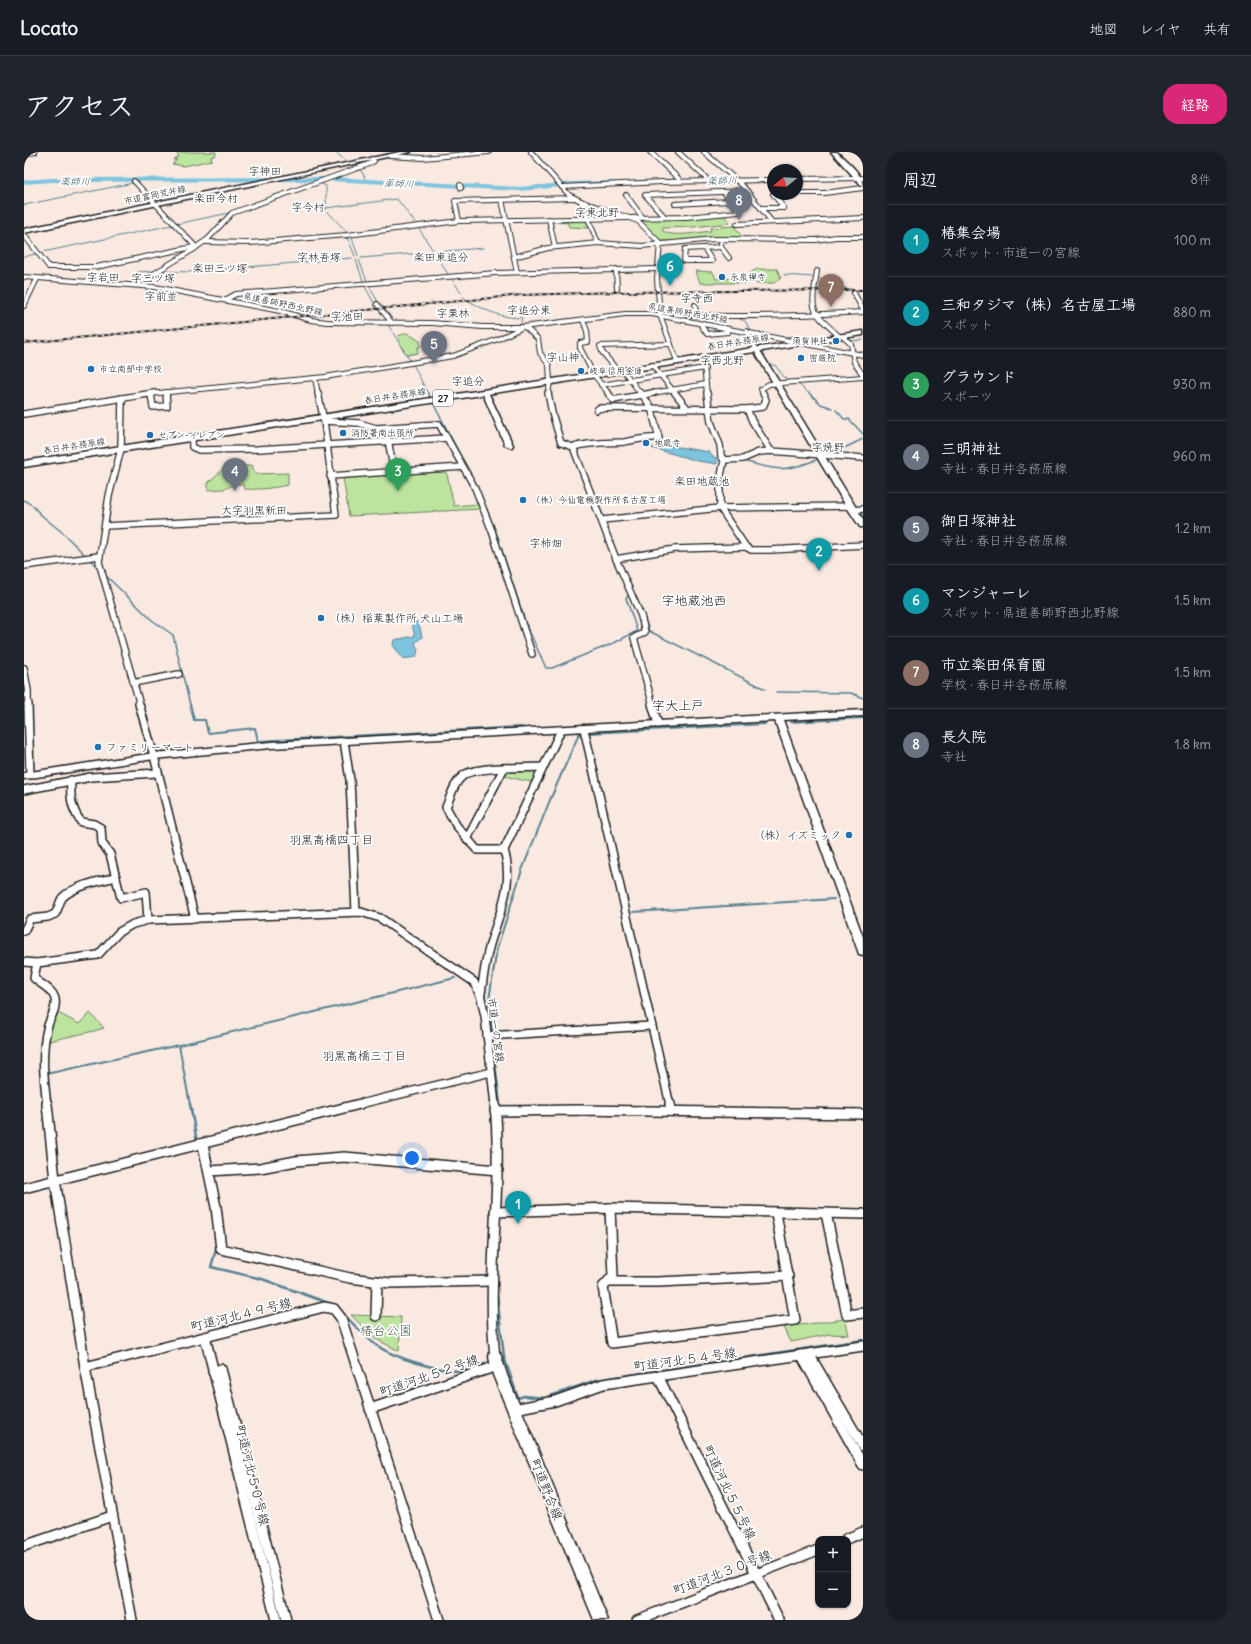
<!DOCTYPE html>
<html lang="ja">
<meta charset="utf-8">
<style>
body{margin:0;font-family:Delius,"Klee One",sans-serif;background:#20242c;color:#f1f3f6}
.controls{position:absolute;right:12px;bottom:12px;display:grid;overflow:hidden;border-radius:8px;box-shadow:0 1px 3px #0004}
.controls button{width:36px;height:36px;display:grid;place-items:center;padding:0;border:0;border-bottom:1px solid #363941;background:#171b24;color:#f1f3f6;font:20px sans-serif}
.compass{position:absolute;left:743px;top:12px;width:36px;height:36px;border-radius:50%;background:#171b24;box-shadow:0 1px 3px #0004;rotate:252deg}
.you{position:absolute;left:388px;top:1006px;width:14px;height:14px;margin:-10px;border:3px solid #fff;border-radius:50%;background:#1a73e8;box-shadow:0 0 0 6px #1a73e833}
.badge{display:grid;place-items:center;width:26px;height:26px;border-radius:50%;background:#db2777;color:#fff;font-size:13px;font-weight:700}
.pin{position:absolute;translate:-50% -33px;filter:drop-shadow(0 1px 2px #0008)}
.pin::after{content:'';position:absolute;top:21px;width:14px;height:12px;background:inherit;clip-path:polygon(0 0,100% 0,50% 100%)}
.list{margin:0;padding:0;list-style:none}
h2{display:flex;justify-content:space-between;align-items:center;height:52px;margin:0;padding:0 16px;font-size:17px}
h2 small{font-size:13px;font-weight:400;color:#9ea1a6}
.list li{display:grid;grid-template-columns:26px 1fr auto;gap:12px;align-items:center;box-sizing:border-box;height:72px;padding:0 16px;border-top:1px solid #363941}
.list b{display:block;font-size:15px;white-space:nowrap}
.list p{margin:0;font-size:13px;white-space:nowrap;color:#9ea1a6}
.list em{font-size:13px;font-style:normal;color:#9ea1a6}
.map{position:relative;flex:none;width:839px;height:1468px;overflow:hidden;border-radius:16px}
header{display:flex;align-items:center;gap:24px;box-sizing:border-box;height:56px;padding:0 20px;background:#171b24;border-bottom:1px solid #363941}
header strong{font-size:19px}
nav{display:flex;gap:22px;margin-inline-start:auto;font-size:14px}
.intro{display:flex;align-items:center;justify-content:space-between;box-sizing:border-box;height:96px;padding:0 24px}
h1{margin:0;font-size:28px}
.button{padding:10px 18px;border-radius:16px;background:#db2777;color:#fff;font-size:14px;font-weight:700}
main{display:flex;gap:24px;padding:0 24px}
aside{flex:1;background:#171b24;border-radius:16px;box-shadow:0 1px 3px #0004}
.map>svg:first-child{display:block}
.green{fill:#bce49f;stroke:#6c805e}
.water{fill:#7ec4df;stroke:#578191}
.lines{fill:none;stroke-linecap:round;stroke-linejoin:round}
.stream-far3{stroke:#578191;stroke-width:1}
.stream-far2{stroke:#578191;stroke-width:1.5}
.stream-far1{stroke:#578191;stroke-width:2}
.stream{stroke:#578191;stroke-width:2.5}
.river{fill:#7ec4df;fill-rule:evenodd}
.street-far3-casing{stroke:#1c1c1c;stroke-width:6}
.street-far2-casing{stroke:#1c1c1c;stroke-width:8}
.street-far1-casing{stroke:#1c1c1c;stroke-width:10}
.street-casing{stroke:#1c1c1c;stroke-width:12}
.secondary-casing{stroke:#1c1c1c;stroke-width:3}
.primary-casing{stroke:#1c1c1c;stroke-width:3}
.street-far3{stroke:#fff;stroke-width:4}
.street-far2{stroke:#fff;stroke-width:5.5}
.street-far1{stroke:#fff;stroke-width:7}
.street{stroke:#fff;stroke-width:9}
.secondary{fill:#fff;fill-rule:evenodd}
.primary{fill:#fff;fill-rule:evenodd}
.rail-casing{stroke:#1c1c1c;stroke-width:2}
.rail{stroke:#fff;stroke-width:1;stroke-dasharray:3.5;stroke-linecap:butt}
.poi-dot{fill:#1f6fb2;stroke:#fff;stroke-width:1.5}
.labels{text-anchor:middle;stroke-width:3.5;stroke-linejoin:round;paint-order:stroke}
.far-street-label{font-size:9px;fill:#1c1c1c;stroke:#fff}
.far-poi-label{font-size:9px;fill:#1c1c1c;stroke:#fff;text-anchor:start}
.far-water-label{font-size:10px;font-style:italic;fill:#435f6a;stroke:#fff}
.shield{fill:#fff;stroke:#606060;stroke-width:1}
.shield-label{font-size:10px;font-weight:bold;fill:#1c1c1c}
.far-quarter-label{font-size:11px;fill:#1c1c1c;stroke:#fff}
.poi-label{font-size:11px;fill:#1c1c1c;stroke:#fff;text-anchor:start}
.street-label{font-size:11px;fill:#1c1c1c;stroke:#fff}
.neighbourhood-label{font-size:12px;fill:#1c1c1c;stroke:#fff}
.quarter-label{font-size:13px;fill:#1c1c1c;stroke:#fff}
.near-street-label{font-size:13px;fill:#1c1c1c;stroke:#fff}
.near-park-label{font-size:13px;fill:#54624a;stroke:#fff}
</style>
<header>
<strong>Locato</strong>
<nav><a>地図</a><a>レイヤ</a><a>共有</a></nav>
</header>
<div class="intro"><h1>アクセス</h1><a class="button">経路</a></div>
<main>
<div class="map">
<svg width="839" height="1468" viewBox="0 0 839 1468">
<rect width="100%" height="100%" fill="#f9e9e1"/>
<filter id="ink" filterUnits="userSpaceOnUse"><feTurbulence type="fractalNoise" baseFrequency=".025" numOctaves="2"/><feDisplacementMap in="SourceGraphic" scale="8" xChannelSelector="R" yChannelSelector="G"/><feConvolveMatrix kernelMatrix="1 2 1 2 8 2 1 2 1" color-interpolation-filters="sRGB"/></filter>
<g filter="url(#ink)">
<g class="green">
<path d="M152,0H192V3L187,5L188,8L160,14L148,12L153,8H149L155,4Z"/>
<path d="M690,63C697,63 703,63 706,71L670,75L639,76V79C648,86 676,80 687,79L686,76L710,74L720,87L636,89L618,70L623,67Z"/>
<path d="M537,68H564L566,76L545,75L544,71L534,70Z"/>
<path d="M733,117H753L757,126L750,131H676L672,119L689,120L692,127L717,126Z"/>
<path d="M383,181L396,189V195L393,196L394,201L383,203L377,195L374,184Z"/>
<path d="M228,313L231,322L264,321V333C249,336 235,338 220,337L219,332H212L200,337L184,338V331L201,315L214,316Z"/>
<path d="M422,318L430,354L455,352L457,357L325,364L319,325Z"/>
<path d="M517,618L511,629L508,628L507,630L480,624L481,619Z"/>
<path d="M34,861L55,872L66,861L80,876L70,879L25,889L26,878Z"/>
<path d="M327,1163L377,1165L375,1199L352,1187Z"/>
<path d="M821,1167L825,1183L806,1182L767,1190L760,1175Z"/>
</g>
<g class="water">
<path d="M636,292L685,300L689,305L693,306V312L674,309L628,296Z"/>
<path d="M389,470H393L396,476L398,485L391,491L394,498L392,505L379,507L369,493L370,488L391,484L388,474Z"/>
</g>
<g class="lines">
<g class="stream-far3">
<path d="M312,0L323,11"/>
<path d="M327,13L329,14"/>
<path d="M334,17L338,20L341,26"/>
<path d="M296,31L302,34V54"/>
<path d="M0,53L109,31"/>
<path d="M302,56L373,47L392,72"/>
<path d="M302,56V58L324,81"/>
<path d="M155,75L173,92H176"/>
<path d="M394,75L424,122"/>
<path d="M0,80L14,98"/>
<path d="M327,83L334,104"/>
<path d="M319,85L324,87L331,104"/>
<path d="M19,100L205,61"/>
<path d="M0,105L11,102"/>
<path d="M337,106L459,96"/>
<path d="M332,108L339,129"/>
<path d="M335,108L343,129"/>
<path d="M135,119L166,120L328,106"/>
<path d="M114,120L131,119"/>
<path d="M760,123L789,125"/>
<path d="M427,125L437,141"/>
<path d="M795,126L814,135L827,137"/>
<path d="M344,132L354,150"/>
<path d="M340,133L350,151"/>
<path d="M439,145L442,147"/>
<path d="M445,149C462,159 478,166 498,166L497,170L500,173"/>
<path d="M351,153L352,155"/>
<path d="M354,158L363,167"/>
<path d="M711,165L721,169L727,179"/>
<path d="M563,169L578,167"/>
<path d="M364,173L387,210"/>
<path d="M514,175L556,170"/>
<path d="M728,182L734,194"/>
<path d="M760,185L773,184L779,188"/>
<path d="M730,186H744"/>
<path d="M826,189L839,188"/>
<path d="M736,198L746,213H751L763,229H765"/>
<path d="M389,212L404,242"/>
<path d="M773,231L786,242"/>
</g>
<g class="stream-far2">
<path d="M404,241L406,246"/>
<path d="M785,241L797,252L808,256"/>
<path d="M409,251L453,335"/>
<path d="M812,258L820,267H825L839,282"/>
<path d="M554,290H561"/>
<path d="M808,302L839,287"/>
<path d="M719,309C753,318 758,321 792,308"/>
<path d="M456,341L476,390"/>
<path d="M0,348L9,354L16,362L39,381L74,416"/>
<path d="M572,348L580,365"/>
<path d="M581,370L584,378"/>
<path d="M477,395L502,472L522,516H528L590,491L613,479L602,446L605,443"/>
<path d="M80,422L128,468L149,483L166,553"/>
<path d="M620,465L625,479L741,537"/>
<path d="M752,540L827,541L839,546"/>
</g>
<g class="stream-far1">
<path d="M166,552L170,568H181L184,581L231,576L234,589L498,575"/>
<path d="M767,570L839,566"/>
<path d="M566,581L741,572"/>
<path d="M609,760L810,747"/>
<path d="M468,881L465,848L473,796L498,718L526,648L555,582"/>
<path d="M468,886L476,950"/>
<path d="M155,893L166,953"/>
<path d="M22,922L155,893L431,826"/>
</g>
<g class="stream">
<path d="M166,952L173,990"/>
<path d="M476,963L477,971"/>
<path d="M175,996L177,1005"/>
<path d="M193,1094L187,1115L238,1127L310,1153"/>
<path d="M473,1143L480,1205"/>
<path d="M315,1157C327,1170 338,1182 352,1193C370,1206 417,1220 439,1219C448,1218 459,1212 468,1209"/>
<path d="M476,1206L480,1205L494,1246L500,1244L521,1246L572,1228L839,1188"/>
</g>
<path class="river" d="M305,25L495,35L549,30L590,29L594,31L590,33L549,34L495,39L305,29L28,30L0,32V28L28,26Z"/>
<defs>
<g id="street-far3">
<path d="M507,0L545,43L559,50L614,69L636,91L633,127L636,163L653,209"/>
<path d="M626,0L655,27"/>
<path d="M654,0L682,26"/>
<path d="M680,0L718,33L748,70"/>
<path d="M0,2L11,0"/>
<path d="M366,4L399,6L465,0"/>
<path d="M773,27L839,26"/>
<path d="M110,29L171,94"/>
<path d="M436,33L437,36"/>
<path d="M538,35L638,30L749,28"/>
<path d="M773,41H800L839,36"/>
<path d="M602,43L619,66"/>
<path d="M478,48L493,120"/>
<path d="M557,49L574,91"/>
<path d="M651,52L706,49"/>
<path d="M737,56H760L749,42"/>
<path d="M641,65L621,43L723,39"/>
<path d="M525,67L531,95"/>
<path d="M435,69L431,49L550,46"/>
<path d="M713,72L839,66"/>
<path d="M0,83L25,115"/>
<path d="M182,90L226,91L323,83L435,69L662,65L715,60L700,40"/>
<path d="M697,91V95L705,106"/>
<path d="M680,96L688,109H660L661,97L697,95"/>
<path d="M490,105L524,96L574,91L618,94L690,87L792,88L812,85H839"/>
<path d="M25,115H72L174,94L184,87L208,61L345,12L350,9L348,7"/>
<path d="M592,117L593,137"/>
<path d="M793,119C787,159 785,157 815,184"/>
<path d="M0,125L131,135L256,159L287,168L303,170L408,171L459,175H499L601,162H628L839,203"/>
<path d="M111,133L172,96"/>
<path d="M830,141L839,158"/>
<path d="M201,148L212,142L472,121L634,117"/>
<path d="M353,152L368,171"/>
<path d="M671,153L672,163"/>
<path d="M0,154L13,127"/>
<path d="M651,162C715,166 775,164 839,160"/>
<path d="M559,168L563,179L564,190L556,191V196L570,223L585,242"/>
<path d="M680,171L677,173L683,182L704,180L700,175"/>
<path d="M501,175L514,187L516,201L525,213L526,230L524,242"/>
<path d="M723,179L732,197"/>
<path d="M818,184L827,192L830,210L839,223"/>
<path d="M679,205L683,242"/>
<path d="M628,213L652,242"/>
<path d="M599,218L617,242"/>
<path d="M594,219L578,200L576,194L647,192"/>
<path d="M291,226L294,242"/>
<path d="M577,233L681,216"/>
<path d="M142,240V242"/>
<path d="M124,242L301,225L429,204L474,187L497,176"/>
<path d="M623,242L682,232"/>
<path d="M739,242L737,237L745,232L839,225"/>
</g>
<g id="street-far2">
<path d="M524,241L528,261L537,291L549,295L592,407L617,464L621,480L610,486L629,553"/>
<path d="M584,241L589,248L629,241"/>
<path d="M651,241L663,256"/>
<path d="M683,241L687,270L696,293L697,304L700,308L696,329V356L722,395L727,398H746L839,393"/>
<path d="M127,242L129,255L143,254L142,241"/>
<path d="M98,246L97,297L85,344L75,410L116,553"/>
<path d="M723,257L728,269L747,299"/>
<path d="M573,258L575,256L723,257L739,255L742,248L739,241"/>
<path d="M0,262L130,241"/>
<path d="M300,269L335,271L352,276L415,272L451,336L468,379L508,502"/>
<path d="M362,276L370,321"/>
<path d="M168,286V295L175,298L234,297L423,286"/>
<path d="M549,295C566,290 583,291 600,290C612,288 623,285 635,286L627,255L617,241"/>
<path d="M700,308L719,307L735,300L747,299L839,306"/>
<path d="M306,324L439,315"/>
<path d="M829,358L839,357"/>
<path d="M578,368L696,356L826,354"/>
<path d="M81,374L312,363L300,269L294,241"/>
<path d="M592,407L651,397L722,395"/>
<path d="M0,414L75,404"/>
<path d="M0,516L4,539V553"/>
<path d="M109,531L155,522"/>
</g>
<g id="street-far1">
<path d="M4,552L6,623"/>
<path d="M115,552L130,604L171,767"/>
<path d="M628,552L634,572"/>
<path d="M560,577L646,953"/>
<path d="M320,589L326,628L332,760"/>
<path d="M47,628C46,645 47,656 57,670L70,672L77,676L78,691L86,702L97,746L122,740L124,768"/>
<path d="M0,638L67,625L133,621"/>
<path d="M443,687L479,618"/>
<path d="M480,698H453L432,673L422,655C427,644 430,630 440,623C451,614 503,616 519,615"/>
<path d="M0,779L6,767L24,765L31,762C35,757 35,749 39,745C52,733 76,729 92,725"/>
<path d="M0,810L13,811L74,803L95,780L109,772L124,768L337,760L356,766L450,830L457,846L461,864L471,953"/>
<path d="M13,811L10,826C17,833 29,837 31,847C33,858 25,867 23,877C17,902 20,928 23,953"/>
<path d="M457,842C459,827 461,811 465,796C474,762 491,735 480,698L537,578"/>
<path d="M463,884L627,874"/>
<path d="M332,953L467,920"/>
</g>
<g id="street">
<path d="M23,952L31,1028L61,1215"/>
<path d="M471,952C479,1037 462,1121 471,1205"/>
<path d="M646,952L647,959"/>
<path d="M471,959L554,958L839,962"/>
<path d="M179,993L192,1055L197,1097L326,1126L366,1131L468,1129"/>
<path d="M185,1019L236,1016L272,1009L320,1005L474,1018"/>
<path d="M0,1036L336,952"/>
<path d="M586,1056L589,1124L579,1135L588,1191L771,1168L752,1061"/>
<path d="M471,1060L586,1056L839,1062"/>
<path d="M802,1061L823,1163L839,1161"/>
<path d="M585,1130H634L764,1124"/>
<path d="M352,1164L353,1129"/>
<path d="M181,1185L252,1468"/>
<path d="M785,1202L839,1294"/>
<path d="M777,1203L839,1313"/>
<path d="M189,1220L197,1217L262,1468"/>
<path d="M634,1224L755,1468"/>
<path d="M346,1257L473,1214"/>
<path d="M490,1257L531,1249L579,1232L839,1194"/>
<path d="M822,1387L839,1380"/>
<path d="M0,1394L88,1364"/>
<path d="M108,1468L61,1215L300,1155L310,1157L317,1166L415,1468"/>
<path d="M613,1468L794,1398"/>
</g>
<g id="secondary">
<path d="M376,0H387L0,81V77Z"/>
<path d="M807,0H813C822,9 839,21 839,35Z"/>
<path d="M732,195L735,197L839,367V375H836L822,354L729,197Z"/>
<path d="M461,238L464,240L489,293L488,295H485L481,293L458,240Z"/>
<path d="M839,558V564L759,568L839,785V803L835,802L834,799L751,569L247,596L130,607L0,627V621L130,601L247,590Z"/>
<path d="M471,1199L476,1201L483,1223L584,1468H570L469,1223L465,1205L466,1201Z"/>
</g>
<path id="primary" d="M839,179V183L0,315V309Z"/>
</defs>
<use href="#street-far3" class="street-far3-casing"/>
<use href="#street-far2" class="street-far2-casing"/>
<use href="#street-far1" class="street-far1-casing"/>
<use href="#street" class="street-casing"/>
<use href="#secondary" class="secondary-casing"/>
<use href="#primary" class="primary-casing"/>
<use href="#street-far3" class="street-far3"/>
<use href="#street-far2" class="street-far2"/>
<use href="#street-far1" class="street-far1"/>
<use href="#street" class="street"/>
<use href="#secondary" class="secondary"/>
<use href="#primary" class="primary"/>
<defs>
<path id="rail" d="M0,191L498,143L592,140L839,138"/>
</defs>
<use href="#rail" class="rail-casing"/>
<use href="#rail" class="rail"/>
</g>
</g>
<g class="poi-dot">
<circle cx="698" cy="125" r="4"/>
<circle cx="812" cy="189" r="4"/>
<circle cx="777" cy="206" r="4"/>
<circle cx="67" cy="217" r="4"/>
<circle cx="557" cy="219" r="4"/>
<circle cx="319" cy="281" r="4"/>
<circle cx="126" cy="283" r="4"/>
<circle cx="622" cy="291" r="4"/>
<circle cx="499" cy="348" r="4"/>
<circle cx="297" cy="466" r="4"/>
<circle cx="74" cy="595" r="4"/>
<circle cx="825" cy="683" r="4"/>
</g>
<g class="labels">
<g class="far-street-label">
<text transform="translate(131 43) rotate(-12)" y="3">市道富岡荒井線</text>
<text transform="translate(259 152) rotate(12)" y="3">県道善師野西北野線</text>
<text transform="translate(664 161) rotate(10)" y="3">県道善師野西北野線</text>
<text transform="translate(714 190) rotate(-9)" y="3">春日井各務原線</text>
<text transform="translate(371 244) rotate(-9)" y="3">春日井各務原線</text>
<text transform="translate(50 294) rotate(-9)" y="3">春日井各務原線</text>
</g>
<g class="far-poi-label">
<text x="706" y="128">永泉禅寺</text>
<text x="804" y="192" text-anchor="end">須賀神社</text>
<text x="785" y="209">密厳院</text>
<text x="75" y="220">市立南部中学校</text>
<text x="565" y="222">岐阜信用金庫</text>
<text x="327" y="284">消防署南出張所</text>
<text x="134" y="286">セブン-イレブン</text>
<text x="630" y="294">地蔵寺</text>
<text x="507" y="351">（株）今仙電機製作所名古屋工場</text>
</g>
<g class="far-water-label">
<text transform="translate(698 28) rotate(-2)" y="4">薬師川</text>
<text x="51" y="33">薬師川</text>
<text transform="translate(375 31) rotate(3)" y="4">薬師川</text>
</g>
<rect class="shield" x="409" y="238" width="20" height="16" rx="3"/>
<g class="shield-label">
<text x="419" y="250">27</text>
</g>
<g class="far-quarter-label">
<text x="241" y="23">字神田</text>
<text x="192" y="50">楽田今村</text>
<text x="284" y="59">字今村</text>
<text x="573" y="64">字東北野</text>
<text x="295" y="109">字林吾塚</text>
<text x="417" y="109">楽田東追分</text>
<text x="196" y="120">楽田三ツ塚</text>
<text x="79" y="129">字岩田</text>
<text x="129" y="130">字三ツ塚</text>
<text x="137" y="148">字前並</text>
<text x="673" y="150">字寺西</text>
<text x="505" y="162">字追分東</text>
<text x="429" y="165">字栗林</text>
<text x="323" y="168">字池田</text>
<text x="539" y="209">字山神</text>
<text x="698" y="212">字西北野</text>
<text x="444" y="233">字追分</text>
<text x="804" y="299">字焼野</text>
<text x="678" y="333">楽田地蔵池</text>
<text x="230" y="362">大字羽黒新田</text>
<text x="522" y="395">字柿畑</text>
</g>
<g class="poi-label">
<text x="305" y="470">（株）稲葉製作所 犬山工場</text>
<text x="82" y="599">ファミリーマート</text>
<text x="817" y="687" text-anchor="end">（株）イズミック</text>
</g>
<g class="street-label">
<text transform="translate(472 878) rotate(82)" y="4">市道一の宮線</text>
</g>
<g class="neighbourhood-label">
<text x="307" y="692">羽黒高橋四丁目</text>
<text x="340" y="908">羽黒高橋三丁目</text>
</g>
<g class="quarter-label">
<text x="670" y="453">字地蔵池西</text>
<text x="654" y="558">字大上戸</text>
</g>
<g class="near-street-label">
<text transform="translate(217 1162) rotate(-14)" y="5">町道河北４９号線</text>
<text transform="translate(661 1207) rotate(-8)" y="5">町道河北５４号線</text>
<text transform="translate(405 1223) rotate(-19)" y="5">町道河北５２号線</text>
<text transform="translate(229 1323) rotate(76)" y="5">町道河北５０号線</text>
<text transform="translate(523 1337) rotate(68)" y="5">町道野合線</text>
<text transform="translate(706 1340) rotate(64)" y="5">町道河北５５号線</text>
<text transform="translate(698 1420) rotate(-21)" y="5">町道河北３０号線</text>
</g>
<g class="near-park-label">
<text x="362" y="1183">椿台公園</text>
</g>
</g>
</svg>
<div class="controls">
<button>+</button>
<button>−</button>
</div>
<svg class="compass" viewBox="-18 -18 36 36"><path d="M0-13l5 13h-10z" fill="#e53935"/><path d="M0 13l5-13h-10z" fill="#9ea1a6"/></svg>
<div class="you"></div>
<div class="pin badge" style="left:494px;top:1072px;background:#0f9aa8">1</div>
<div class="pin badge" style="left:795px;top:419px;background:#0f9aa8">2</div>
<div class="pin badge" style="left:374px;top:339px;background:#2e9e5b">3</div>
<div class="pin badge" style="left:211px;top:339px;background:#6b7280">4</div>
<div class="pin badge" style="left:410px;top:212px;background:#6b7280">5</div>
<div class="pin badge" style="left:646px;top:134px;background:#0f9aa8">6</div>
<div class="pin badge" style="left:807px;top:155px;background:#8d6e63">7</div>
<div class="pin badge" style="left:715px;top:68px;background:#6b7280">8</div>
</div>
<aside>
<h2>周辺<small>8件</small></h2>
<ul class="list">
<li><span class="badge" style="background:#0f9aa8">1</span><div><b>椿集会場</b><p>スポット · 市道一の宮線</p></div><em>100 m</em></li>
<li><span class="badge" style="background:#0f9aa8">2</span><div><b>三和タジマ（株）名古屋工場</b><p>スポット</p></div><em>880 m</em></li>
<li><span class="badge" style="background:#2e9e5b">3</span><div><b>グラウンド</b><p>スポーツ</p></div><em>930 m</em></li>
<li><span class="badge" style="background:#6b7280">4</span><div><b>三明神社</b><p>寺社 · 春日井各務原線</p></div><em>960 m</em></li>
<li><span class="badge" style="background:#6b7280">5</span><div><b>御日塚神社</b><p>寺社 · 春日井各務原線</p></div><em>1.2 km</em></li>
<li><span class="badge" style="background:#0f9aa8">6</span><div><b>マンジャーレ</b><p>スポット · 県道善師野西北野線</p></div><em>1.5 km</em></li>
<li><span class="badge" style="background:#8d6e63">7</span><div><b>市立楽田保育園</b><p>学校 · 春日井各務原線</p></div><em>1.5 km</em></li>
<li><span class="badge" style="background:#6b7280">8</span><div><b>長久院</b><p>寺社</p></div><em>1.8 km</em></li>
</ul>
</aside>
</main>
